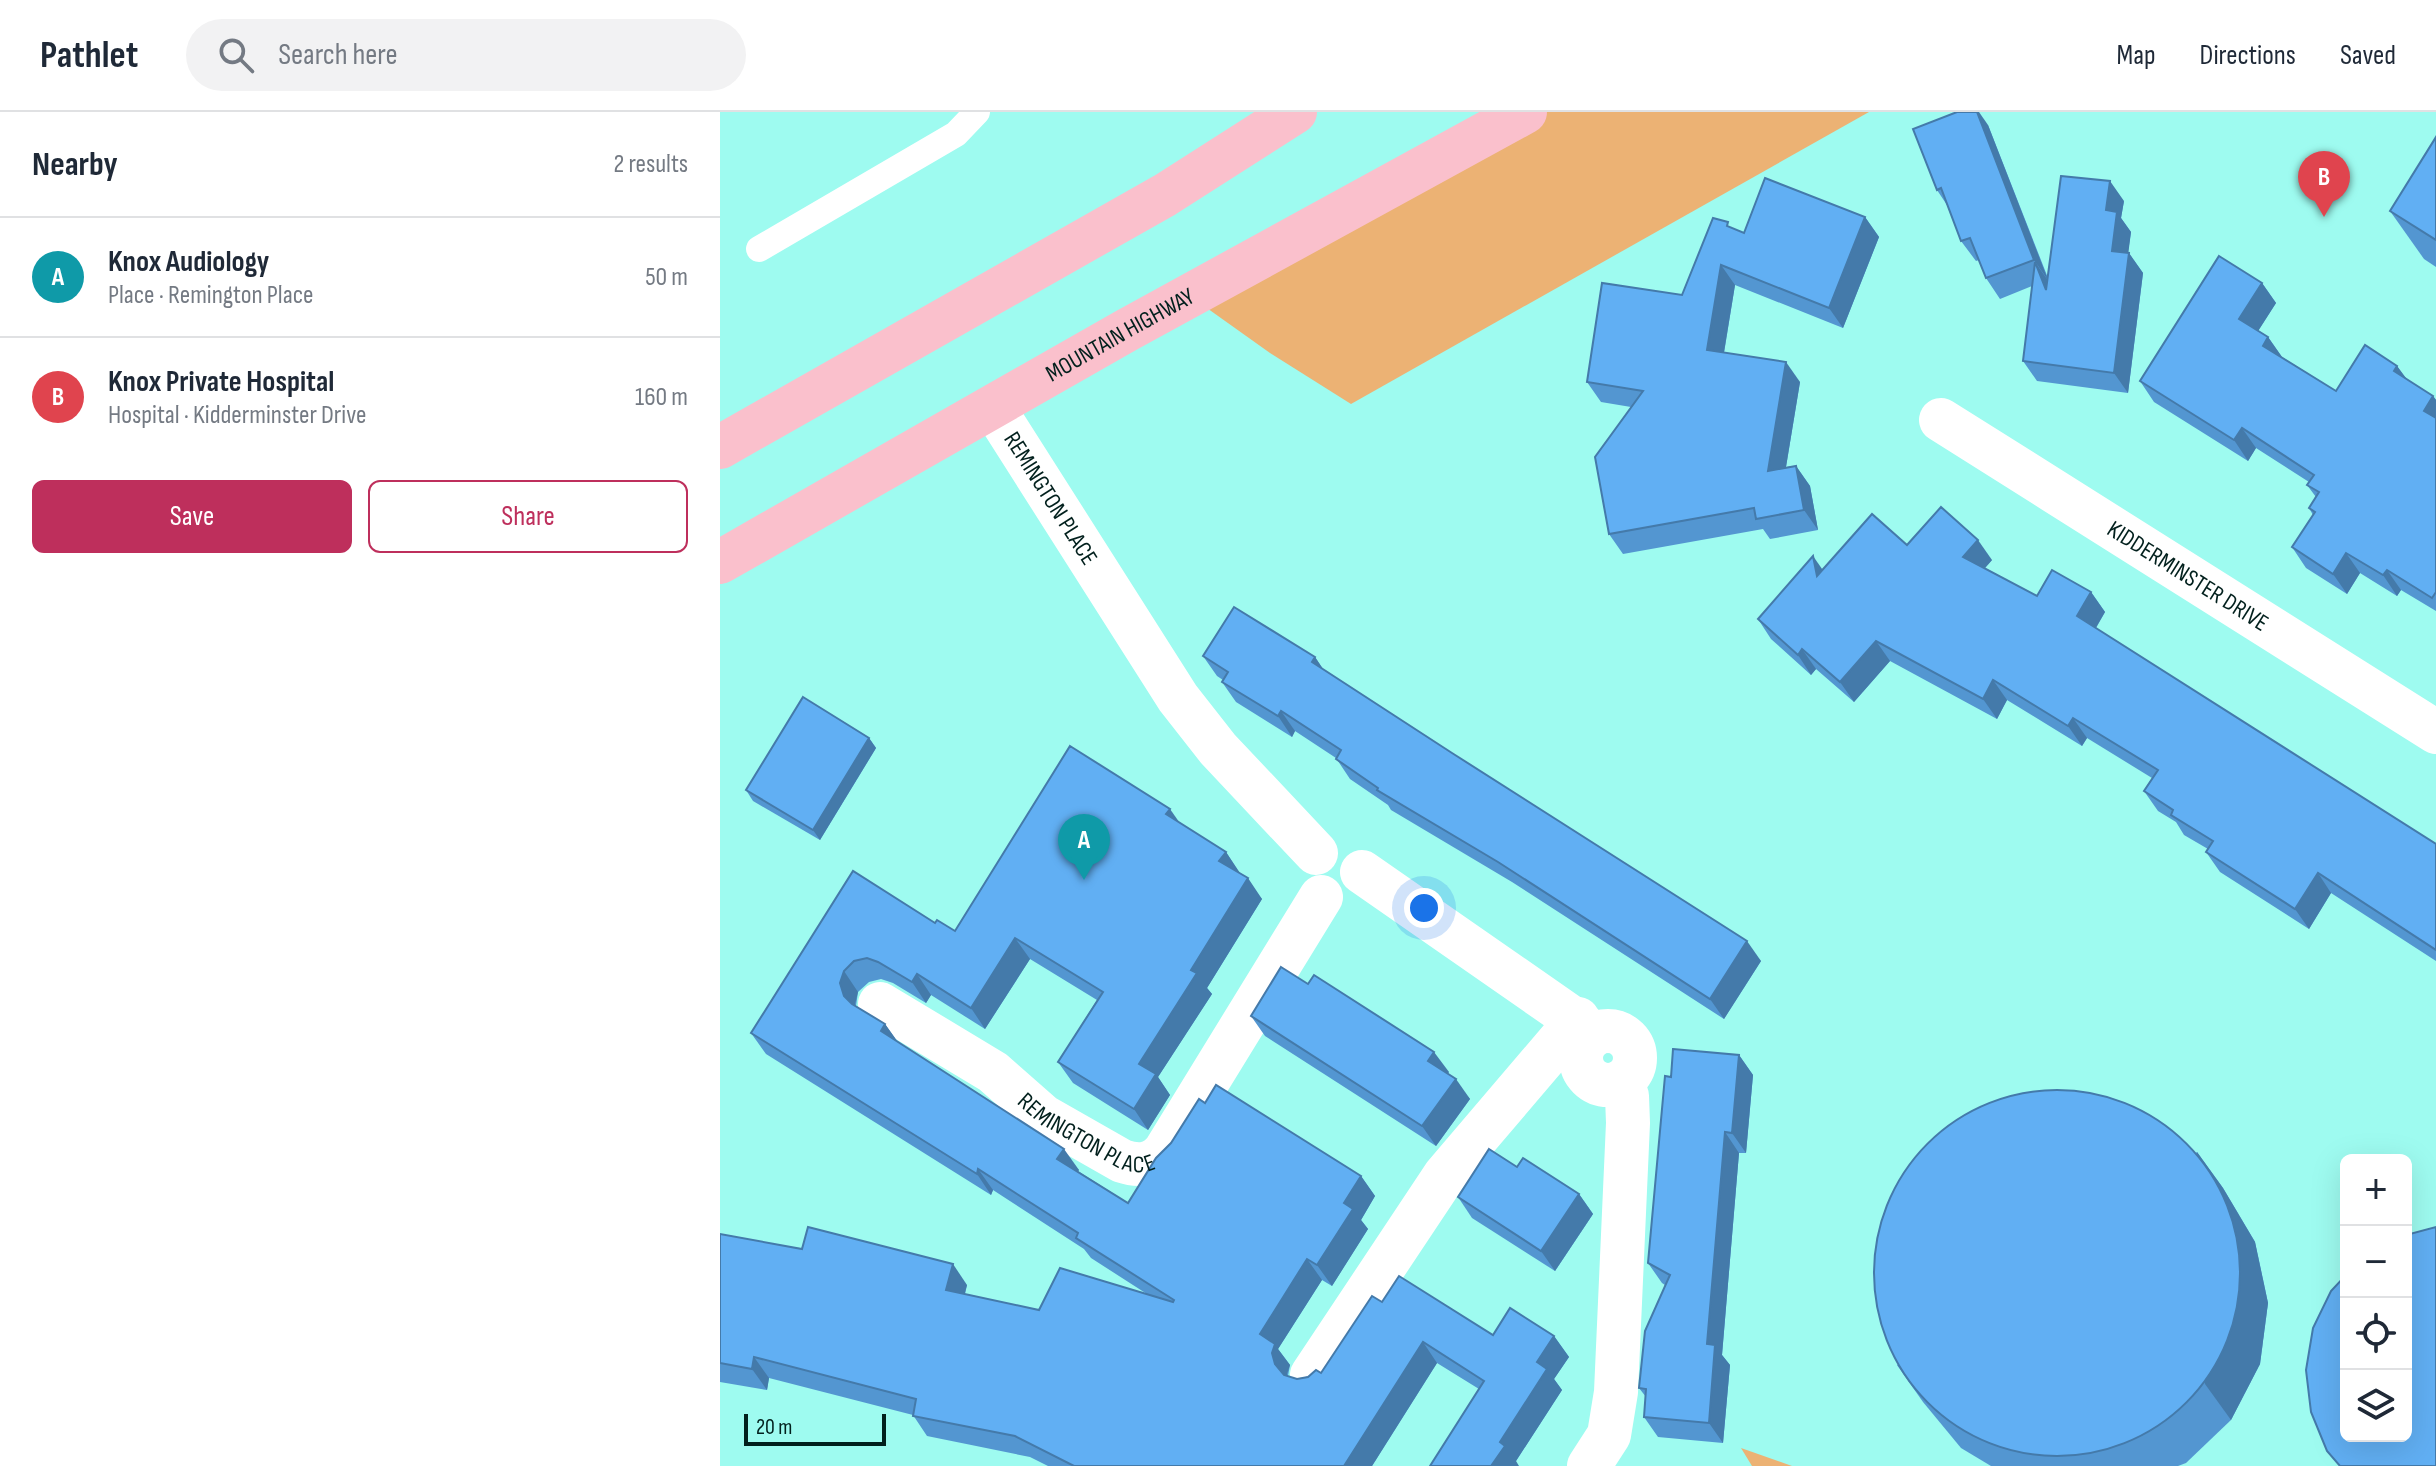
<!DOCTYPE html>
<meta charset="utf-8">
<style>
body{margin:0;font-family:"Sofia Sans Condensed",sans-serif;background:#f2f2f3;color:#1f2937}
.controls{position:absolute;right:24px;bottom:24px;display:grid;overflow:hidden;border-radius:12px;box-shadow:0 8px 32px #0002}
.controls button{width:72px;height:72px;display:grid;place-items:center;padding:0;border:0;border-bottom:2px solid #e0e1e3;background:#fff;color:#1f2937;font:40px sans-serif}
.scale{position:absolute;left:24px;bottom:20px;width:142px;box-sizing:border-box;padding-left:8px;border:4px solid #02201d;border-top:0;font-size:22px;line-height:28px;white-space:nowrap;color:#02201d;-webkit-text-stroke:6px #9efbf0;paint-order:stroke}
.you{position:absolute;left:704px;top:796px;width:28px;height:28px;margin:-20px;border:6px solid #fff;border-radius:50%;background:#1a73e8;box-shadow:0 0 0 12px #1a73e833}
.badge{display:grid;place-items:center;width:52px;height:52px;border-radius:50%;background:#be2f5c;color:#fff;font-size:26px;font-weight:700}
.pin{position:absolute;translate:-50% -66px;filter:drop-shadow(0 2px 4px #0008)}
.pin::after{content:'';position:absolute;top:42px;width:28px;height:24px;background:inherit;clip-path:polygon(0 0,100% 0,50% 100%)}
.list{margin:0;padding:0;list-style:none}
h2{display:flex;justify-content:space-between;align-items:center;height:104px;margin:0;padding:0 32px;font-size:34px}
h2 small{font-size:26px;font-weight:400;color:#747a83}
.list li{display:grid;grid-template-columns:52px 1fr auto;gap:24px;align-items:center;box-sizing:border-box;height:120px;padding:0 32px;border-top:2px solid #e0e1e3}
.list b{display:block;font-size:30px;white-space:nowrap}
.list p{margin:0;font-size:26px;white-space:nowrap;color:#747a83}
.list em{font-size:26px;font-style:normal;color:#747a83}
.actions{display:flex;gap:16px;padding:24px 32px}
.actions a{flex:1;padding:18px 0;border:2px solid #be2f5c;border-radius:12px;text-align:center;font-size:28px;color:#be2f5c}
.actions .main{background:#be2f5c;color:#fff}
.icon{flex:none;width:44px;height:44px;fill:none;stroke:currentColor;stroke-width:2;stroke-linecap:round;stroke-linejoin:round}
.map{position:relative;flex:none;width:1716px;height:1354px;overflow:hidden}
header{display:flex;align-items:center;gap:48px;box-sizing:border-box;height:112px;padding:0 40px;background:#fff;border-bottom:2px solid #e0e1e3}
header strong{font-size:38px}
nav{display:flex;gap:44px;margin-inline-start:auto;font-size:28px}
.search{width:560px;height:72px;background:#f2f2f3;display:flex;align-items:center;gap:20px;box-sizing:border-box;padding:0 28px;border-radius:44px;color:#747a83;font-size:30px}
main{display:flex}
aside{flex:1;background:#fff}
.map>svg:first-child{display:block}
.green{fill:#ecb274}
.lines{fill:none;stroke-linecap:round;stroke-linejoin:round}
.service{stroke:#fff;stroke-width:26}
.minor{stroke:#fff;stroke-width:44}
.primary{stroke:#fac0cc;stroke-width:44}
.wall{fill:#5396d1}
.shaded-wall{fill:#447aaa}
.building{fill:#61aff3;stroke:#447aaa;stroke-width:2}
.labels{text-anchor:middle;stroke-width:7;stroke-linejoin:round;paint-order:stroke}
.street-label{font-size:24px;fill:#02201d;stroke:#9efbf0}
</style>
<header>
<strong>Pathlet</strong>
<div class="search"><svg class="icon" aria-label="search" viewBox="0 0 24 24"><circle cx="10" cy="10" r="6"/><path d="M15 15l6 6"/></svg>Search here</div>
<nav><a>Map</a><a>Directions</a><a>Saved</a></nav>
</header>
<main>
<aside>
<h2>Nearby<small>2 results</small></h2>
<ul class="list">
<li><span class="badge" style="background:#0f9aa8">A</span><div><b>Knox Audiology</b><p>Place · Remington Place</p></div><em>50 m</em></li>
<li><span class="badge" style="background:#e0444e">B</span><div><b>Knox Private Hospital</b><p>Hospital · Kidderminster Drive</p></div><em>160 m</em></li>
</ul>
<div class="actions"><a class="main">Save</a><a>Share</a></div>
</aside>
<div class="map">
<svg width="1716" height="1354" viewBox="0 0 1716 1354">
<rect width="100%" height="100%" fill="#9efbf0"/>
<g class="green">
<path d="M805,0H1149L631,292L550,241L470,184Z"/>
<path d="M1021,1336L1072,1354H1032Z"/>
</g>
<g class="lines">
<path class="service" d="M39,137L236,22L257,0"/>
<g class="minor">
<path id="s1" d="M273,295L458,586L498,637L596,741"/>
<path id="s2" d="M1221,308L1716,620"/>
<path d="M642,760L875,922"/>
<path id="s3" d="M160,892L273,960L323,1004L402,1049C420,1055 433,1053 445,1039L601,785"/>
<circle cx="888" cy="946" r="27"/>
<path d="M592,1263L725,1063L858,907"/>
<path d="M869,1354L889,1323L896,1280L908,1011L907,984L901,970"/>
</g>
<g class="primary">
<path d="M0,335L445,83L575,0"/>
<path id="s4" d="M0,450L407,218L805,0"/>
</g>
</g>
<g class="wall">
<path d="M1268,13L1328,166L1404,89L1401,106L1411,120L1408,140L1423,161L1408,281L1317,269L1303,249L1312,174L1280,187L1266,166L1259,148L1256,149L1241,129L1227,93L1217,78Z"/>
<path d="M1716,25V155L1704,147L1670,99Z"/>
<path d="M1145,105L1159,125L1123,216L1015,173L1004,241L1080,270L1066,355L1076,354L1090,374L1098,418L1050,427L1043,417L903,442L889,422L911,295L881,290L867,270L962,183L1012,116L1024,121Z"/>
<path d="M1542,171L1556,191L1538,219L1548,225L1562,245L1616,279L1677,254L1686,267L1713,284L1716,288V499L1681,478L1677,484L1640,461L1627,482L1586,456L1572,435L1593,403L1589,396L1596,385L1587,373L1589,370L1536,336L1528,349L1434,290L1420,269Z"/>
<path d="M1187,433L1272,448L1265,456L1317,484L1371,480L1385,500L1376,516L1716,732V849L1611,781L1589,817L1500,760L1486,740L1488,737L1464,723L1456,710L1438,699L1424,679L1432,666L1367,626L1362,634L1287,588L1277,607L1170,549L1134,590L1096,557L1091,563L1051,527L1038,507L1103,458Z"/>
<path d="M483,544L595,545L603,557L1041,849L1004,907L792,770L671,698L668,693L630,667L616,646L575,619L572,625L516,590L502,570L503,568L497,564Z"/>
<path d="M149,626L156,636L100,728L33,689L26,678Z"/>
<path d="M460,711L506,740L520,762L542,787L487,876L492,882L438,965L450,983L428,1018L353,971L338,950L377,888L310,847L265,917L211,883L206,891L173,871L161,867L149,870L138,880L136,894L165,912L177,929L359,1058L358,1059L408,1091L451,1031L485,991L641,1064L655,1084L641,1108L648,1117L612,1174L602,1168L558,1237L570,1253L568,1264L577,1267L601,1261L662,1190L773,1223L834,1224L849,1245L834,1267L842,1278L796,1349L710,1354L759,1277L717,1251L652,1354H328L310,1345L207,1324L193,1303L49,1266L47,1278L0,1270V1122L247,1173L245,1182L319,1198L427,1182L371,1146L364,1137L273,1078L271,1083L46,942L31,921L133,759L215,811L235,819Z"/>
<path d="M531,904L729,960L728,961L750,987L716,1034L545,924Z"/>
<path d="M1019,943L1033,963L1026,1041H1019L1002,1243L1010,1253L1003,1331L938,1325L924,1305L926,1285L919,1276L945,1173L942,1171L928,1151L951,965Z"/>
<path d="M1477,1040L1503,1076L1535,1130L1548,1191L1540,1252L1511,1308L1466,1351L1458,1354H1271L1241,1336L1203,1290L1177,1253Z"/>
<path d="M797,1055L859,1082L873,1102L835,1159L752,1106L738,1085Z"/>
</g>
<g class="shaded-wall">
<path d="M1257,0H1259L1268,13L1328,168L1314,148Z"/>
<path d="M1390,69L1404,89L1401,106L1411,120L1406,159L1392,139L1386,98Z"/>
<path d="M1145,105L1159,125L1123,216L1109,196Z"/>
<path d="M1409,141L1423,161L1408,281L1394,261Z"/>
<path d="M1315,150L1329,170L1326,178Z"/>
<path d="M1001,153L1015,173L1001,258L987,238Z"/>
<path d="M1542,171L1556,191L1533,227L1519,207Z"/>
<path d="M1548,225L1562,245L1543,234Z"/>
<path d="M1066,250L1080,270L1062,379L1048,359Z"/>
<path d="M1677,254L1692,274L1674,259Z"/>
<path d="M1713,284L1716,288V316L1704,299Z"/>
<path d="M1522,316L1536,336L1528,349L1514,328Z"/>
<path d="M1076,354L1090,374L1098,418L1084,398Z"/>
<path d="M1258,428L1272,448L1257,465L1243,445Z"/>
<path d="M1626,441L1640,461L1627,482L1613,462Z"/>
<path d="M1093,444L1107,464H1097Z"/>
<path d="M1667,458L1681,478L1677,484L1663,463Z"/>
<path d="M1371,480L1385,500L1371,524L1357,504Z"/>
<path d="M1156,529L1170,549L1134,590L1120,570Z"/>
<path d="M1082,537L1096,557L1091,563L1078,543Z"/>
<path d="M595,545L609,566L592,550Z"/>
<path d="M1273,568L1287,588L1277,607L1263,587Z"/>
<path d="M561,599L575,619L572,625L558,604Z"/>
<path d="M1353,606L1367,626L1362,634L1348,614Z"/>
<path d="M149,626L156,636L100,728L93,718Z"/>
<path d="M450,697L464,717L446,702Z"/>
<path d="M506,740L520,761L514,770L499,749Z"/>
<path d="M1598,761L1611,781L1589,817L1575,797Z"/>
<path d="M528,766L542,787L487,876L492,882L438,965L450,983L428,1018L414,997L419,952L471,858Z"/>
<path d="M295,826L310,847L265,917L251,896Z"/>
<path d="M1027,829L1041,849L1004,907L990,887Z"/>
<path d="M124,859L138,880L135,892L139,905L124,884L120,871Z"/>
<path d="M197,862L211,883L206,891L192,870Z"/>
<path d="M165,912L180,933L161,919Z"/>
<path d="M714,940L729,960L722,969L708,949Z"/>
<path d="M1019,943L1033,963L1026,1041L1012,1021Z"/>
<path d="M736,967L750,987L716,1034L702,1014Z"/>
<path d="M1005,1020L1019,1041L1002,1243L1010,1253L1003,1331L989,1311L987,1232Z"/>
<path d="M344,1037L359,1058L352,1068L337,1047Z"/>
<path d="M1477,1040L1503,1076L1535,1130L1548,1191L1540,1252L1511,1308L1485,1272Z"/>
<path d="M258,1057L273,1078L271,1083L257,1062Z"/>
<path d="M641,1064L655,1084L641,1108L648,1117L612,1174L597,1153L624,1091Z"/>
<path d="M859,1082L873,1102L835,1159L821,1139Z"/>
<path d="M587,1147L602,1168L558,1237L570,1253L567,1262L569,1273L555,1252L540,1222Z"/>
<path d="M233,1152L247,1173L240,1199L226,1178Z"/>
<path d="M834,1224L849,1245L834,1267L842,1278L796,1349L799,1354H771L780,1330L817,1250Z"/>
<path d="M703,1230L717,1251L652,1354H624Z"/>
<path d="M34,1245L49,1266L47,1278L32,1257Z"/>
</g>
<g class="building">
<path d="M1237,0H1257L1314,148L1266,166L1250,126L1241,129L1221,76L1217,78L1193,17Z"/>
<path d="M1716,25V128L1670,99Z"/>
<path d="M1341,64L1390,69L1386,98L1397,100L1392,139L1409,141L1394,261L1303,249L1315,150L1326,178Z"/>
<path d="M1045,66L1145,105L1109,196L1001,153L987,238L1066,250L1048,359L1076,354L1084,398L1036,407L1034,396L889,422L875,345L923,279L867,270L882,171L962,183L993,106L1008,110L1007,114L1024,121Z"/>
<path d="M1499,144L1542,171L1519,207L1548,225L1543,234L1616,279L1645,233L1677,254L1674,259L1713,284L1704,299L1716,306V480L1712,486L1667,458L1663,463L1626,441L1613,462L1572,435L1595,400L1589,396L1599,380L1587,373L1594,363L1522,316L1514,328L1420,269Z"/>
<path d="M1221,395L1258,428L1243,445L1317,484L1332,458L1371,480L1357,504L1716,732V838L1598,761L1575,797L1486,740L1493,729L1451,703L1453,698L1424,679L1438,658L1353,606L1348,614L1273,568L1263,587L1156,529L1120,570L1082,537L1078,543L1038,507L1093,444L1097,464L1152,402L1187,433Z"/>
<path d="M514,495L595,545L592,550L732,641L1027,829L990,887L778,750L657,678L658,676L616,647L621,638L561,599L558,604L502,570L508,560L483,544Z"/>
<path d="M83,585L149,626L93,718L26,678Z"/>
<path d="M350,634L450,697L446,702L506,740L499,749L528,766L471,858L477,861L419,952L436,962L414,997L338,950L383,880L295,826L251,896L197,862L192,870L158,850L147,846L134,849L124,859L120,871L124,884L132,892L165,912L161,919L344,1037L337,1047L408,1091L436,1046L451,1031L479,987L485,991L496,973L641,1064L624,1091L633,1097L597,1153L587,1147L540,1222L555,1232L552,1241L555,1252L564,1263L577,1267L588,1265L596,1258L601,1261L652,1184L662,1190L679,1164L773,1223L790,1196L834,1224L817,1250L827,1257L780,1330L785,1334L771,1354H710L764,1269L703,1230L624,1354H354L295,1324L193,1304L196,1287L34,1245L32,1257L0,1251V1122L82,1137L88,1115L233,1152L226,1178L319,1198L340,1156L453,1190L454,1188L356,1126L358,1121L258,1057L257,1062L31,921L133,759L215,811L217,808L235,819Z"/>
<path d="M561,855L588,872L594,863L714,940L708,949L736,967L702,1014L531,904Z"/>
<path d="M953,937L1019,943L1012,1021L1005,1020L987,1232L995,1233L989,1311L924,1305L926,1277L919,1276L925,1219L950,1163L928,1151L945,964L951,965Z"/>
<circle cx="1337" cy="1161" r="183"/>
<path d="M769,1037L797,1055L803,1046L859,1082L821,1139L738,1085Z"/>
<path d="M1716,1115V1354H1620L1607,1339L1591,1300L1586,1258L1593,1216L1611,1179L1626,1163V1324H1686V1123Z"/>
</g>
<g class="labels">
<g class="street-label">
<text dy="8" stroke="none"><textPath href="#s4" startOffset="460">MOUNTAIN HIGHWAY</textPath></text>
<text dy="8" stroke="none"><textPath href="#s1" startOffset="108">REMINGTON PLACE</textPath></text>
<text dy="8" stroke="none"><textPath href="#s2" startOffset="292">KIDDERMINSTER DRIVE</textPath></text>
<text dy="8" stroke="none"><textPath href="#s3" startOffset="246">REMINGTON PLACE</textPath></text>
</g>
</g>
</svg>
<div class="controls">
<button>+</button>
<button>−</button>
<button><svg class="icon" aria-label="locate" viewBox="0 0 24 24"><circle cx="12" cy="12" r="6"/><path d="M12 2v4M12 18v4M2 12h4M18 12h4"/></svg></button>
<button><svg class="icon" aria-label="layers" viewBox="0 0 24 24"><path d="M12 4l9 5-9 5-9-5zM3 14l9 5 9-5"/></svg></button>
</div>
<div class="scale">20 m</div>
<div class="you"></div>
<div class="pin badge" style="left:364px;top:768px;background:#0f9aa8">A</div>
<div class="pin badge" style="left:1604px;top:105px;background:#e0444e">B</div>
</div>
</main>
